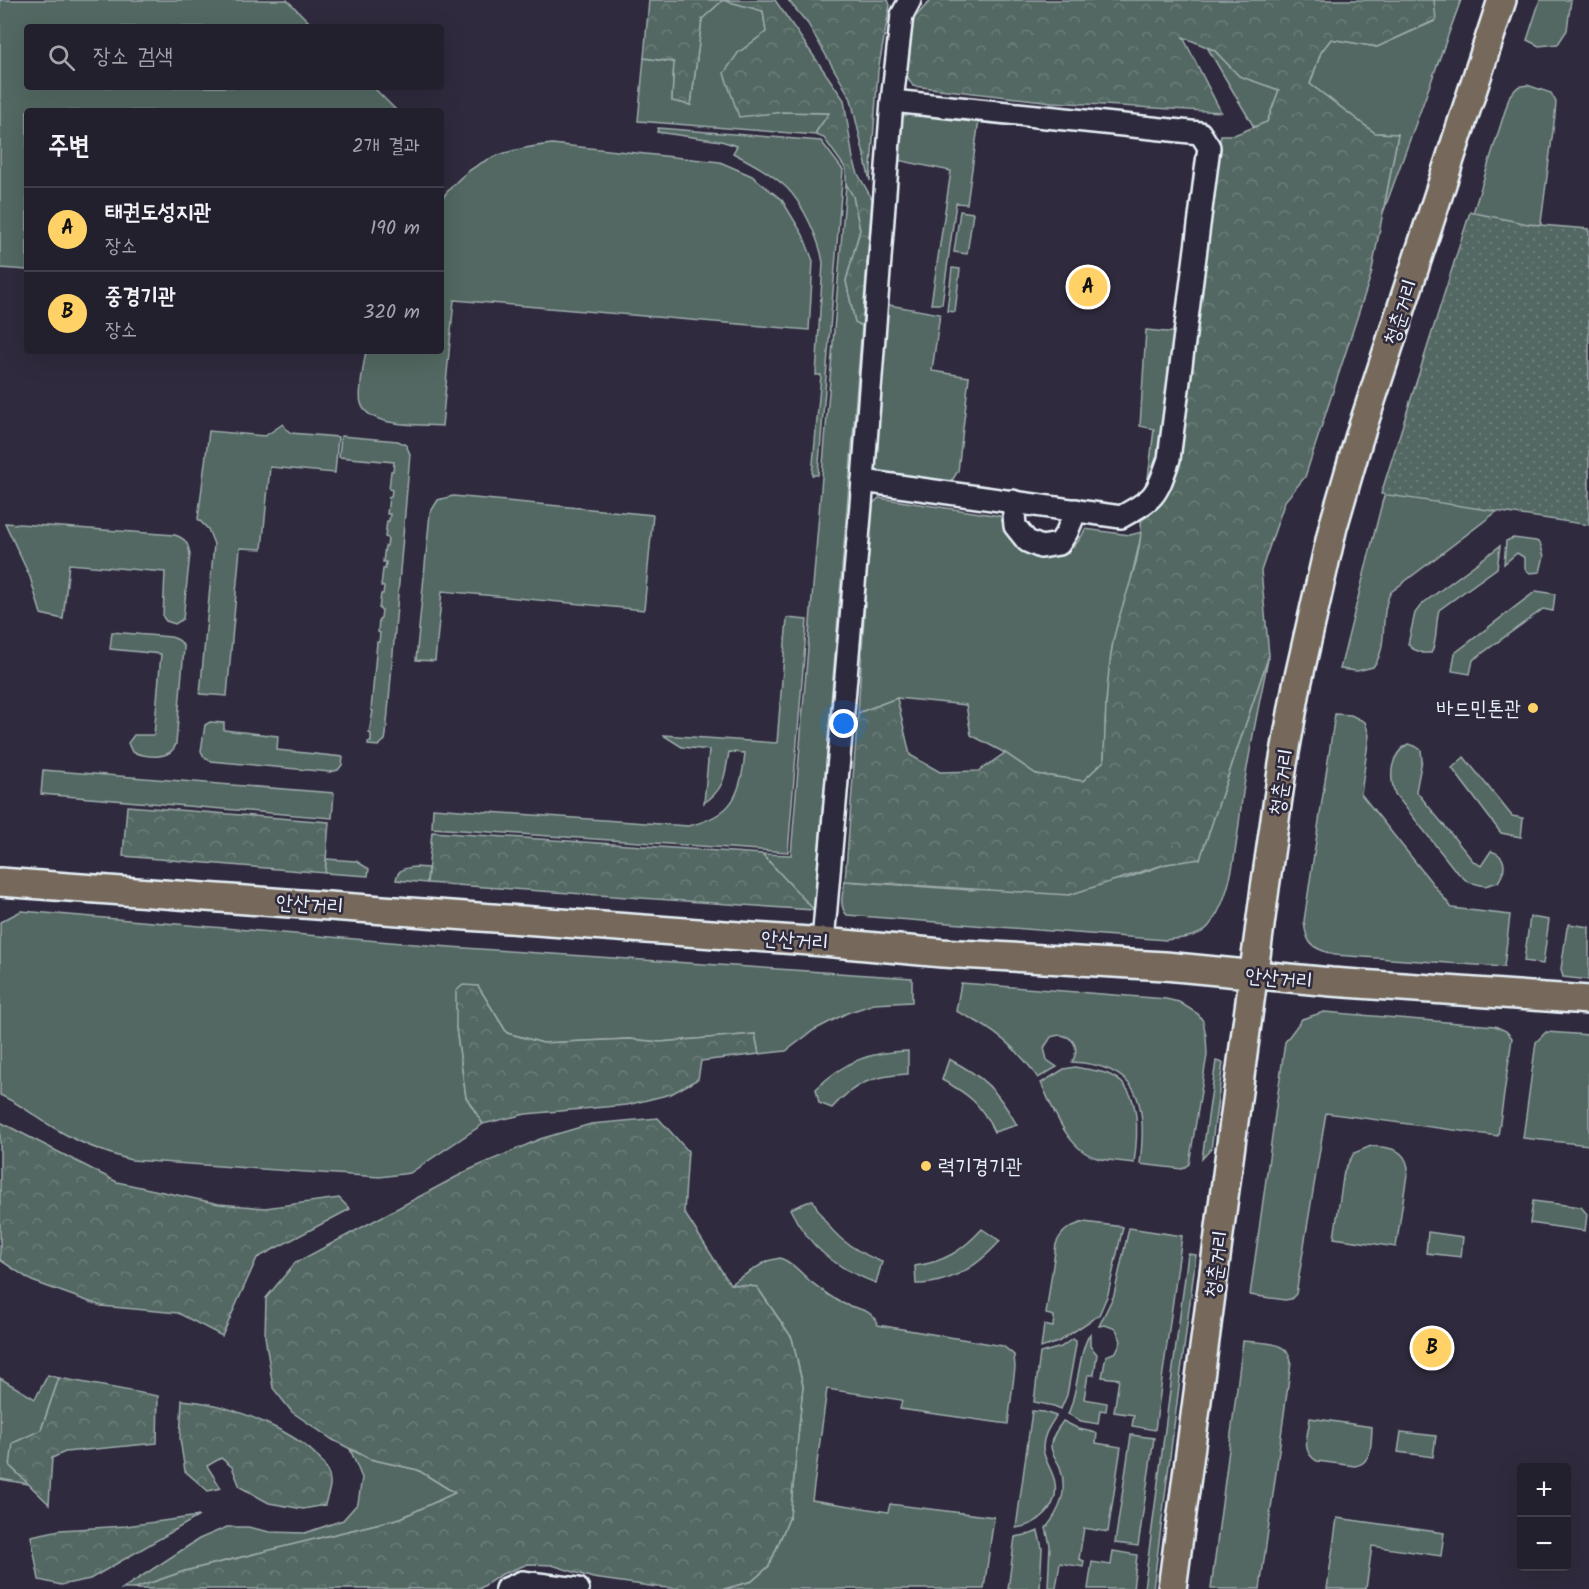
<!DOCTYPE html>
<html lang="ko">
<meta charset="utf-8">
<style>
body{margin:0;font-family:Kalam,"Poor Story",sans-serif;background:#2b2836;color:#f1f3f6}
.controls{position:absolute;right:18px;bottom:18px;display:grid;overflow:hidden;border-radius:6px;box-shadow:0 6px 24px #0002}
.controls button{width:54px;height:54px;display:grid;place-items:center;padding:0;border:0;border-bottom:2px solid #403e4a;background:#23202e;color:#f1f3f6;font:30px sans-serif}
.you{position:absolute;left:844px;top:724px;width:21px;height:21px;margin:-15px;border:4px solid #fff;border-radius:50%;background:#1a73e8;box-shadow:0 0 0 9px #1a73e833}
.badge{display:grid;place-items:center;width:39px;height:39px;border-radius:50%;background:#ffd166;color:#111;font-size:20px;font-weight:700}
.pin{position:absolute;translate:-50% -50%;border:3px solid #fff;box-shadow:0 2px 6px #0006}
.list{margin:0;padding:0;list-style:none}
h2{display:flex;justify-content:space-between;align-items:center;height:78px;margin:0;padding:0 24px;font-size:26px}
h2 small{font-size:20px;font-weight:400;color:#a3a3aa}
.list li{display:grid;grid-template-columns:39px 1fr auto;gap:18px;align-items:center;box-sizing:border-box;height:84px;padding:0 24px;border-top:2px solid #403e4a}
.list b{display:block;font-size:22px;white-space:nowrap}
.list p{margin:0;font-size:20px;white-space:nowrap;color:#a3a3aa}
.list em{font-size:20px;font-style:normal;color:#a3a3aa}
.icon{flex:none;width:33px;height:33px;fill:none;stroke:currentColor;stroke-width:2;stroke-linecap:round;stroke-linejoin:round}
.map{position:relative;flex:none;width:1589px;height:1589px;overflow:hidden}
.search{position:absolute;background:#23202e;box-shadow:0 6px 24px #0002;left:24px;top:24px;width:420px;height:66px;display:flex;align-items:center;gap:15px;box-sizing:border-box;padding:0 21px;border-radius:6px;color:#a3a3aa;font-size:22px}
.panel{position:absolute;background:#23202e;box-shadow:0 6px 24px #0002;left:24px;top:108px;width:420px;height:246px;border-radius:6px}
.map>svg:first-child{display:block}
.grass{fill:#536862;stroke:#9eacad;stroke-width:1.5}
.forest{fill:url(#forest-crowns);stroke:#9eacad;stroke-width:1.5}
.park{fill:url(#park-dots);stroke:#9eacad;stroke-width:1.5}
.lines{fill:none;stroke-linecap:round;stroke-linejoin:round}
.minor-casing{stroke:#e8f1f8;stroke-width:26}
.major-casing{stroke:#e8f1f8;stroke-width:32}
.minor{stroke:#2f2a3d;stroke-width:21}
.major{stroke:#76695c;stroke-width:27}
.poi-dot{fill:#ffd166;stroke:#2f2a3d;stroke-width:2}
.labels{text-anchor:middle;stroke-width:5;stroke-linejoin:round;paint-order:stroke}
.street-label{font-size:21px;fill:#e8f1f8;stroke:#2f2a3d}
.poi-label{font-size:21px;fill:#e8f1f8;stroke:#2f2a3d;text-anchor:end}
</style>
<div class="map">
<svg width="1589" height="1589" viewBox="0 0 1589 1589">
<defs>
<pattern id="forest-crowns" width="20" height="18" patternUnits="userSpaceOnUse" patternTransform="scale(1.5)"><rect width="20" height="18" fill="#536862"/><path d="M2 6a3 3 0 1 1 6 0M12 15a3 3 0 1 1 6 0" fill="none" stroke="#6c7e79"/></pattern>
<pattern id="park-dots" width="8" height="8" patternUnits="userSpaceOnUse" patternTransform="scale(1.5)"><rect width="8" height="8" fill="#536862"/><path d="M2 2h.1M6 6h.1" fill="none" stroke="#6c7e79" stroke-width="1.8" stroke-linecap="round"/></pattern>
</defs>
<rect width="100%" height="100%" fill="#2f2a3d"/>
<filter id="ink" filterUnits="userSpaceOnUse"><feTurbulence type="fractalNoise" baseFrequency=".0167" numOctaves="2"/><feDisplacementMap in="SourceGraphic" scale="12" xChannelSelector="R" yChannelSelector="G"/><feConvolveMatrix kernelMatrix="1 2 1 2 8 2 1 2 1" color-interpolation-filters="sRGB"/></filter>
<g filter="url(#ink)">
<g class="grass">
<path d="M0,0H287L314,27H27V87H373L397,111H27V270L0,268Z"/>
<path d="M723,0L763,11L766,32L738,53L739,116L783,112L830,113L816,132V135L638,121L644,58L674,62L672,101L691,105L702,19Z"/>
<path d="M1434,0H1461L1383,213L1398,134L1375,133L1310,84L1321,52L1331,39L1377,47L1435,21Z"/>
<path d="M1540,0H1571L1567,30L1558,44L1539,46L1527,40Z"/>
<path d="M1207,47L1214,50L1239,75L1279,90L1267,122L1254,127Z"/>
<path d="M1527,85L1551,93L1556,102L1555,115L1504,506L1391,592C1378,615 1390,646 1373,667L1357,671L1340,669L1382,503L1510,95L1518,87Z"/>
<path d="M905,112L979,120L967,204L956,203L942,304H931L951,171L897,160L900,125Z"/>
<path d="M658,128L821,141L843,170L818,475H812L821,375H816L823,263C820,241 803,204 787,188C771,173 752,163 733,153L737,146L721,141L657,132Z"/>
<path d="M552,144L720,162L752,176L782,200L803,235L813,261L809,330L454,300L442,426C420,424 368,428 361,403C358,394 364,362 366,351H441V200C470,159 506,149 552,144Z"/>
<path d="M846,184L853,195L860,230L846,281L855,321L862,326L814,910L762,854L791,855Z"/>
<path d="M960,211L973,213L967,254L954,252Z"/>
<path d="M952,268L960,269L955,312L947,311Z"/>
<path d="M889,305L940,314L932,371L969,377L958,471L953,479L948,482L879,473L875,468L887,306Z"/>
<path d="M1146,330L1177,333L1160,464L1146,495L1154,429L1140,426Z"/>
<path d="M283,424L286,429L291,433L338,437L335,473L270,467L262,549L240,548L227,696L200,694L214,544L208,529L198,519L209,431L265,436Z"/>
<path d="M341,436L398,441L406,445L410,454L386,735L385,740L378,746L368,745V742H371V734L369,733L373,711L371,710L377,642H379L380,633L378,632L379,619L381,618L382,610L379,609L381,594H383L384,587L381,586L383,569H385L386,562H383L385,546H387L388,538L385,537L387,521H389L390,514H387L389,497H391L392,490L389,489L391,471H393L394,462L339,457Z"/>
<path d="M453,496L653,515L644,610L442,591L435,661L416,660L430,513L438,500Z"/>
<path d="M879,498L1000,516C1004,527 1008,537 1016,545C1040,567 1074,558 1085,529L1130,535L1142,532L1129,588L1113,641L1106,703L1104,761L1083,781L1036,774L1005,753L971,735L966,705L897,698L858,713L870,520L871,505Z"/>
<path d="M5,523L175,535C186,539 188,543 190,554L183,619L175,624L166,621L163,617L165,572L69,564L63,619L41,614L30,577Z"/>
<path d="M1513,538L1536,541L1540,543L1544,556L1540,572L1530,573L1525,569V558L1517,553L1504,564L1506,541Z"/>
<path d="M1500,546L1497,568L1439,610C1435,623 1438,642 1431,653H1423L1413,649L1408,644L1415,613L1422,604Z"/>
<path d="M1536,591L1555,594L1553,611L1543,609L1473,660L1470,674L1452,671L1455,653Z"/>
<path d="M787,618L807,620L788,852L432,828L433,808L688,826C732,816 741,796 745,753L729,752C725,775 725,789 704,803L709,750L682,747L663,735L777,743Z"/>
<path d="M112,632L171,637C178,639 182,641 184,648L176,744C170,761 147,757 132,752L128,743L134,735H154L161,654L110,649Z"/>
<path d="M1269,655C1260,699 1251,742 1244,786C1237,827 1236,895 1208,927C1198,938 1180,938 1166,940L847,915C838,906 843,892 845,881L970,890L1125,879L1166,864L1200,858Z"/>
<path d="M1335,714L1351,715L1365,722L1369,735L1361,794L1452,908L1510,915L1504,967L1335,955C1312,948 1306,945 1304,921Z"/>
<path d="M210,722L224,723V730L278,736L277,750L343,757L342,765L338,770L330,772L210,761L204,757L201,751L205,725Z"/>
<path d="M1408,744L1415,746L1421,750L1422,760L1416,791L1473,861L1481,866L1491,851C1508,856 1506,870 1498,882L1485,886L1468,882L1455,870L1395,794C1389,776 1390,755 1408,744Z"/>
<path d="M1464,757L1512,816L1523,818L1521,837L1501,833L1452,768Z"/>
<path d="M43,770L334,793L332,818L41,794Z"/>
<path d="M326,859L356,861L369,869L368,876L325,873Z"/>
<path d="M415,867L428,868L427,883L396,880C398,869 404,868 415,867Z"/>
<path d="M21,911L450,947L912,978V1002L874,1004L847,1013L814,1030L786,1051L759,1054L755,1034L660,1042L629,1039L543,1043L507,1033L478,986L456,1028L466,1097L483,1124L410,1173L380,1177L131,1160C106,1153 79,1143 56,1129C37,1118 21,1104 0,1095V922Z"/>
<path d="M1530,917L1549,920L1543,964L1524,961Z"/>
<path d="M1569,924L1589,927V980L1563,977L1561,969L1567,928Z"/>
<path d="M961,983L1166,999L1179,1002L1198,1014L1203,1021L1206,1036L1207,1055L1189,1164L1182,1169L1140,1164C1147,1103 1141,1066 1072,1062C1083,1045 1068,1030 1051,1037L1044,1048L1047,1060L1057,1067L1038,1078C1017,1046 989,1026 956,1011Z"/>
<path d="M1324,1012L1495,1026L1506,1031L1512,1038L1498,1136L1326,1113L1296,1294L1291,1299L1285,1300L1250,1295L1285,1042L1302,1019Z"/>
<path d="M1546,1032L1589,1035V1145L1523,1138L1536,1042Z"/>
<path d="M908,1051V1074C874,1076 855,1082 832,1108L819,1103L816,1089C844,1061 870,1052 908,1051Z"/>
<path d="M949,1059C984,1077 997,1090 1017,1125L994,1132C981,1104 969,1094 942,1080Z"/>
<path d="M1216,1061L1223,1063L1211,1149L1202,1159Z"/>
<path d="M1075,1067C1087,1070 1101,1070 1112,1076C1142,1090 1138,1135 1134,1163C1122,1161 1109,1161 1097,1158C1067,1150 1053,1108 1041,1083L1064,1069Z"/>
<path d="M1371,1146C1388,1148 1405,1147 1408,1168L1396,1247L1334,1238L1344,1171L1354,1153Z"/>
<path d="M813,1200C829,1234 848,1248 882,1262L876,1283C836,1268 809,1248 790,1209Z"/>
<path d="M1533,1201L1581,1207L1587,1214L1585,1231L1530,1223Z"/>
<path d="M1084,1222L1123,1227L1108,1294L1099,1315L1058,1342L1041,1348L1044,1325L1053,1327L1054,1316L1046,1314L1056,1244C1062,1230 1070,1226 1084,1222Z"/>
<path d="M1129,1228L1182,1236L1155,1430L1132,1426L1134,1415L1114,1412L1119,1379L1102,1377L1106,1356L1116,1352L1121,1341L1116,1329L1105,1325L1099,1326L1114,1295Z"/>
<path d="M982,1229L1000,1241C978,1266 951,1284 916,1284L915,1266C944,1262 962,1251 982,1229Z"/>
<path d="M1428,1232L1463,1237L1461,1257L1426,1253Z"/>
<path d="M1188,1254L1196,1255L1153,1589H1144Z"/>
<path d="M780,1258C792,1262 800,1272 810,1281C819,1288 829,1296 840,1302C857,1311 870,1306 878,1325L1003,1346L1014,1355L1015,1368L1008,1424L900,1409L902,1400L827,1389L812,1500L888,1512L890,1504L994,1517L984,1589H724L752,1581L769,1566L790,1516L803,1386L792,1338L757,1287L730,1284L767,1261Z"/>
<path d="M1090,1334V1346L1097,1354L1094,1375H1088L1084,1399L1107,1403L1106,1411L1100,1410L1098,1424L1081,1421L1068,1414C1079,1390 1078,1352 1090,1334Z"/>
<path d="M1072,1339L1076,1341V1345L1067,1395L1061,1409L1054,1406L1034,1402L1040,1353L1061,1347Z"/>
<path d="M1243,1341C1261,1343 1290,1340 1291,1363L1260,1589H1211Z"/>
<path d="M48,1375L59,1378L41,1430L10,1466L29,1484L0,1479V1378L35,1399Z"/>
<path d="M1032,1411L1044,1412L1056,1416C1050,1426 1043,1435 1043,1447C1043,1460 1053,1470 1055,1483C1059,1508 1038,1525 1016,1528Z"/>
<path d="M1310,1418L1372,1427C1371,1442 1373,1463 1355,1466L1317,1461C1300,1451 1308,1435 1310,1418Z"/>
<path d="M1063,1421L1079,1429L1097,1433L1096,1443L1121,1447L1108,1532L1084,1528L1079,1559L1084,1561L1083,1567L1060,1563L1056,1588L1048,1587L1050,1545L1046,1528C1061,1509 1068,1491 1060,1467C1057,1460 1051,1453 1051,1446C1051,1437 1058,1428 1063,1421Z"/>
<path d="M1401,1432L1436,1436L1433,1457L1398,1452Z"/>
<path d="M1131,1435L1154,1438L1138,1546L1115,1543Z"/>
<path d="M350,1449L370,1459L418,1470L455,1493L401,1518L185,1571L133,1589H122L199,1539L227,1527H248L270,1532L305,1533L343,1520L358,1503L362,1478Z"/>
<path d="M1337,1518L1444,1533L1441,1556L1372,1546L1366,1589H1327Z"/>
<path d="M1038,1531L1042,1548L1040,1589H1008L1015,1537L1031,1534Z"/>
<path d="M1113,1551L1137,1555L1133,1589H1088L1092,1562L1111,1565Z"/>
</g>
<g class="forest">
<path d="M649,0H775L844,100L853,159L858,174L872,199L862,326L855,322L846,281L860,230L853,196L846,184V169L824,138L816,135V132L829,113L783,112L739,117L724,73L738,53L766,32L763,11L723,0L702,19L691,105L672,101L674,62L644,58Z"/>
<path d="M788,0H888L890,5L878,71L870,181L851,99L808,24Z"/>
<path d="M931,0H1434L1436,20L1377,47L1331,39L1321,52L1310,84L1375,133L1398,134L1371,275L1305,477L1285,501L1261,571L1269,655L1200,859L1166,864L1069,895L845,881L858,713L897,698L910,755L940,772L979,771L1005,753L1036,774L1083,781L1104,761C1105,721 1106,681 1113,642C1121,600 1144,559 1141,516L1156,507L1173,479L1194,315L1221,135H1234L1267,122L1279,90L1239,76L1214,50L1183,37L1221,112L1052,102L913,86L906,74L907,39L915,17Z"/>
<path d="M127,806L329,822L325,873L123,856Z"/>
<path d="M432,832L762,854L814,910L427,883Z"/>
<path d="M463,985L478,986L507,1033L543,1043L629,1039L660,1042L755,1034L759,1054L701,1061L698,1079L671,1094L627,1105L526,1114L483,1124L466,1097L456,1028V991Z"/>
<path d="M658,1118L688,1151L684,1212L730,1284L757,1287L792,1338L803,1386L790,1516L769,1566L752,1581L724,1589H686L657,1587L593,1578L552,1565L528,1564L502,1574L479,1589H133L185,1571L401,1518L455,1493L418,1470L370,1459L333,1440L292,1412L273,1388L265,1336L266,1298L295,1263L471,1169L540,1139L591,1124Z"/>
<path d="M0,1122L117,1182L219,1204L265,1208L339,1198L350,1209L257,1258L222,1336L178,1313L101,1306L32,1281L0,1260Z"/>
<path d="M59,1378L158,1396L157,1443L65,1452L52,1458L49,1504L10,1466L13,1443L41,1430Z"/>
<path d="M182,1400C192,1401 201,1402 210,1404C244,1411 328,1443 330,1482C331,1489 326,1498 325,1505L303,1509L269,1503L240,1487L232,1467L221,1458L207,1466L221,1488L208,1491L185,1471L180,1439Z"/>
<path d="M199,1516L90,1579L61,1585L39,1580L31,1536L60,1530L126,1526Z"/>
</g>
<path class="park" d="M1470,212L1528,224L1589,229V525L1381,494Z"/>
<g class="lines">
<defs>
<g id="minor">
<path d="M863,481L1121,517C1156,498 1156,496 1169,459L1209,147L1200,133L892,101"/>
<path d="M1013,501L1015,526L1027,541L1041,547L1059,544L1067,532L1076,510"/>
<path d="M823,942L863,481L892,101L902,15L910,0"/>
<path d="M506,1589L522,1582L578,1589"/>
</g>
<g id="major">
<path d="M0,882L823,942L942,953L1165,966L1331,982L1589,1000"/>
<path d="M1172,1589L1265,888L1283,764L1297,685L1333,527L1359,438L1502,0"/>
</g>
</defs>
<use href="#minor" class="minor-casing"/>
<use href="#major" class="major-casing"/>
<use href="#minor" class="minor"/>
<use href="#major" class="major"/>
</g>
</g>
<g class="poi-dot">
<circle cx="1533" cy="708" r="6"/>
<circle cx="926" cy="1166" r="6"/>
</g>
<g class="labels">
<g class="street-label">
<text transform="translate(1400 312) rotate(-72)" y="7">청춘거리</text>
<text transform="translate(1281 782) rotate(-81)" y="7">청춘거리</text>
<text transform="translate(310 904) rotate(4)" y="7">안산거리</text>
<text transform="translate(795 940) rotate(4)" y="7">안산거리</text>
<text transform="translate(1279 978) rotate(5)" y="7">안산거리</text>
<text transform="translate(1216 1264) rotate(-82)" y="7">청춘거리</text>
</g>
<g class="poi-label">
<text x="1521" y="715">바드민톤관</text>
<text x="938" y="1173" text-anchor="start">력기경기관</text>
</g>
</g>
</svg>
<div class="controls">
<button>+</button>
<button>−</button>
</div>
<div class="you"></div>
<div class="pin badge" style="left:1088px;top:287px">A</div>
<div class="pin badge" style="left:1432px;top:1348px">B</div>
<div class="search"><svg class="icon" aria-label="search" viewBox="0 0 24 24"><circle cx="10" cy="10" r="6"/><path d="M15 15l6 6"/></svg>장소 검색</div>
<section class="panel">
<h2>주변<small>2개 결과</small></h2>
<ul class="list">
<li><span class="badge">A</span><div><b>태권도성지관</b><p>장소</p></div><em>190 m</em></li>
<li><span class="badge">B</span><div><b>중경기관</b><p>장소</p></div><em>320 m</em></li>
</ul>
</section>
</div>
